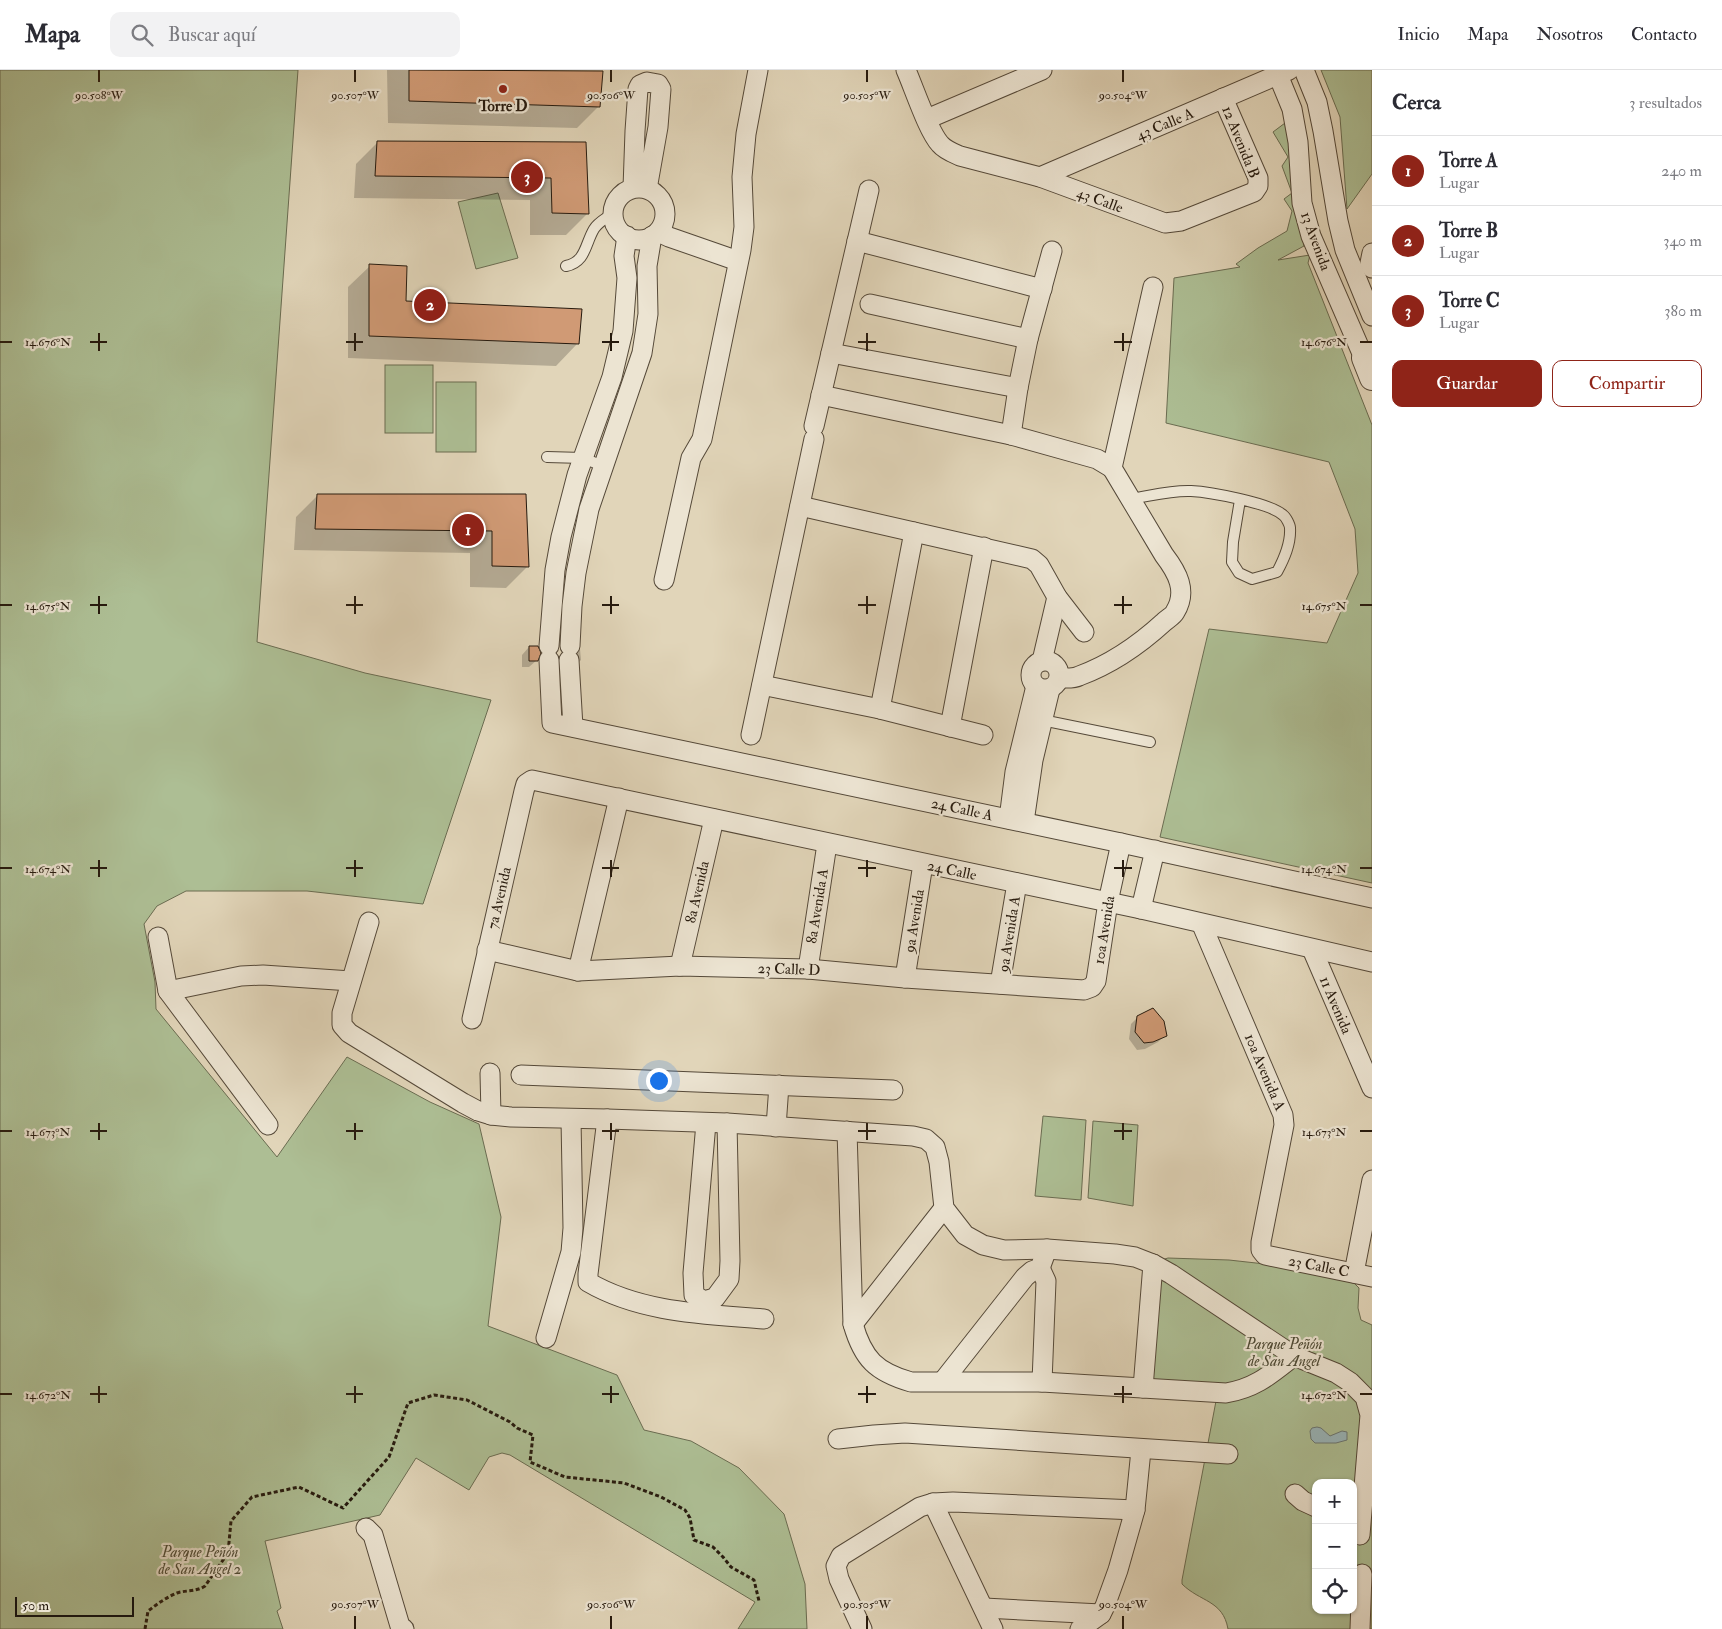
<!DOCTYPE html>
<html lang="es">
<meta charset="utf-8">
<style>
body{margin:0;font-family:"IM FELL Double Pica",serif;background:#f2f2f3;color:#2b2b33}
.controls{position:absolute;right:15px;bottom:15px;display:grid;overflow:hidden;border-radius:10px;box-shadow:0 1px 4px #0004}
.controls button{width:45px;height:45px;display:grid;place-items:center;padding:0;border:0;border-bottom:1px solid #e1e1e2;background:#fff;color:#2b2b33;font:25px sans-serif}
.scale{position:absolute;left:15px;bottom:12px;width:119px;box-sizing:border-box;padding-left:5px;border:2px solid #261a0e;border-top:0;font-size:14px;line-height:18px;white-space:nowrap;color:#261a0e;-webkit-text-stroke:4px #ece4d2;paint-order:stroke}
.you{position:absolute;left:658px;top:1010px;width:18px;height:18px;margin:-12px;border:4px solid #fff;border-radius:50%;background:#1a73e8;box-shadow:0 0 0 8px #1a73e833}
.badge{display:grid;place-items:center;width:32px;height:32px;border-radius:50%;background:#8f2418;color:#fff;font-size:16px;font-weight:700}
.pin{position:absolute;translate:-50% -50%;border:2px solid #fff;box-shadow:0 1px 5px #0006}
.list{margin:0;padding:0;list-style:none}
h2{display:flex;justify-content:space-between;align-items:center;height:65px;margin:0;padding:0 20px;font-size:21px}
h2 small{font-size:16px;font-weight:400;color:#7c7c81}
.list li{display:grid;grid-template-columns:32px 1fr auto;gap:15px;align-items:center;box-sizing:border-box;height:70px;padding:0 20px;border-top:1px solid #e1e1e2}
.list b{display:block;font-size:19px;white-space:nowrap}
.list p{margin:0;font-size:16px;white-space:nowrap;color:#7c7c81}
.list em{font-size:16px;font-style:normal;color:#7c7c81}
.actions{display:flex;gap:10px;padding:15px 20px}
.actions a{flex:1;padding:11px 0;border:1px solid #8f2418;border-radius:10px;text-align:center;font-size:18px;color:#8f2418}
.actions .main{background:#8f2418;color:#fff}
.icon{flex:none;width:28px;height:28px;fill:none;stroke:currentColor;stroke-width:2;stroke-linecap:round;stroke-linejoin:round}
.map{position:relative;flex:none;width:1372px;height:1559px;overflow:hidden}
header{display:flex;align-items:center;gap:30px;box-sizing:border-box;height:70px;padding:0 25px;background:#fff;border-bottom:1px solid #e1e1e2}
header strong{font-size:24px}
nav{display:flex;gap:28px;margin-inline-start:auto;font-size:18px}
.search{width:350px;height:45px;background:#f2f2f3;display:flex;align-items:center;gap:12px;box-sizing:border-box;padding:0 18px;border-radius:10px;color:#7c7c81;font-size:19px}
main{display:flex}
aside{flex:1;background:#fff}
.map>svg:first-child{display:block}
.green{fill:#adbe94;stroke:#6a6c51;fill-rule:evenodd}
.water{fill:#9ab6ba;stroke:#6c7875}
.shadow{fill:#0003}
.building{fill:#d09a75;stroke:#261a0e}
.lines{fill:none;stroke-linecap:round;stroke-linejoin:round}
.service-casing{stroke:#554939;stroke-width:12}
.minor-casing{stroke:#554939;stroke-width:21}
.tertiary-casing{stroke:#554939;stroke-width:26}
.path{stroke:#261a0e;stroke-width:3;stroke-dasharray:4 2.5;stroke-linecap:butt}
.service{stroke:#ece4d2;stroke-width:10}
.minor{stroke:#ece4d2;stroke-width:19}
.tertiary{stroke:#ece4d2;stroke-width:24}
.ticks{fill:none;stroke:#261a0e;stroke-width:2}
.poi-dot{fill:#8f2418;stroke:#ece4d2;stroke-width:2}
.labels{text-anchor:middle;stroke-width:4.5;stroke-linejoin:round;paint-order:stroke}
.poi-label{font-size:15px;font-weight:bold;fill:#261a0e;stroke:#ece4d2}
.street-label{font-size:15px;fill:#261a0e;stroke:#ece4d2}
.park-label{font-size:15px;font-style:italic;fill:#4e4b36;stroke:#ece4d2}
.ticks-label{font-size:12px;text-anchor:middle;fill:#261a0e;stroke:#ece4d2;stroke-width:4.5;stroke-linejoin:round;paint-order:stroke}
</style>
<header>
<strong>Mapa</strong>
<div class="search"><svg class="icon" aria-label="search" viewBox="0 0 24 24"><circle cx="10" cy="10" r="6"/><path d="M15 15l6 6"/></svg>Buscar aquí</div>
<nav><a>Inicio</a><a>Mapa</a><a>Nosotros</a><a>Contacto</a></nav>
</header>
<main>
<div class="map">
<svg width="1372" height="1559" viewBox="0 0 1372 1559">
<rect width="100%" height="100%" fill="#e1d5b9"/>
<filter id="stains"><feTurbulence type="fractalNoise" baseFrequency=".004" numOctaves="4"/><feColorMatrix values="0 0 0 0 .2 0 0 0 0 .09 0 0 0 0 .02 0 0 0 .5 -.17"/></filter>
<radialGradient id="worn" r=".72"><stop offset=".6" stop-color="#630" stop-opacity="0"/><stop offset="1" stop-color="#630" stop-opacity=".3"/></radialGradient>
<g class="green">
<path d="M0,0H298L257,572L365,603L491,630L423,834L307,821H186L157,836L144,854L155,912L156,939L277,1087L347,987L430,1032L479,1054L501,1147L488,1256L617,1305L644,1360L691,1371L739,1398L784,1444L805,1514L807,1559H738L755,1532L510,1385L502,1383L489,1387L469,1420L416,1388L380,1445L265,1471L281,1538L277,1541L283,1559H0Z"/>
<path d="M1321,0H1372V104L1347,139L1340,47Z"/>
<path d="M1289,50L1300,150L1304,176L1278,190L1310,185L1308,193L1372,355V813L1160,767L1209,559L1327,573L1358,503L1355,459L1329,392L1166,353L1174,208L1240,197L1236,194L1258,178L1287,161L1292,141L1284,129L1292,123L1282,96L1288,87L1273,62Z"/>
<path d="M498,123L518,188L476,199L458,132Z"/>
<rect x="385" y="295" width="48" height="68"/>
<rect x="436" y="312" width="40" height="70"/>
<path d="M1043,1046L1086,1050L1081,1130L1035,1126Z"/>
<path d="M1093,1051L1138,1055L1133,1136L1088,1128Z"/>
<path d="M1168,1188L1229,1190L1265,1194L1353,1212L1359,1218L1358,1238L1361,1250L1372,1255V1559H1228C1223,1530 1200,1532 1182,1514V1510L1216,1331L1155,1322L1149,1305L1158,1191ZM1316,1413H1353V1540H1316Z"/>
</g>
<path class="water" d="M1317,1357L1321,1358L1330,1366L1342,1361L1347,1362V1370L1336,1373H1315L1311,1369L1310,1361L1312,1358Z"/>
<g class="shadow">
<path d="M387,0H444V2L599,36L577,58L388,53Z"/>
<path d="M378,72L585,73L588,143L566,165H530V130L354,128L356,94Z"/>
<path d="M370,196L404,232L577,274L556,296L348,288V217Z"/>
<path d="M318,425L525,426L528,496L506,518L470,517V483L294,480L296,447Z"/>
<path d="M529,577L537,590L529,597H522V585Z"/>
<path d="M580,579L581,590L574,597L575,584Z"/>
<path d="M1138,947L1165,965L1158,972L1145,979L1137,980L1129,969L1131,954Z"/>
</g>
<g class="building">
<path d="M409,0L603,1L600,37L409,31Z"/>
<path d="M377,71L586,72L589,144L552,143L551,108L375,106Z"/>
<path d="M369,194L407,196L406,231L582,239L579,274L369,266Z"/>
<path d="M317,424H526L529,497L492,496V461L315,459Z"/>
<path d="M529,576H538L541,583L538,591H529Z"/>
<path d="M1153,938L1164,951L1167,966L1153,972L1144,973L1135,962L1137,946Z"/>
</g>
<g class="lines">
<defs>
<g id="service">
<path d="M566,196C586,192 585,174 594,159C598,152 607,148 613,143"/>
<path d="M547,387L583,388L603,396"/>
<path d="M1130,429C1150,426 1171,420 1191,421C1210,422 1270,433 1283,445C1286,447 1290,455 1290,458C1291,474 1284,489 1277,502L1252,509L1239,503L1232,492L1233,472L1240,430"/>
<path d="M1042,650L1150,672"/>
</g>
<g id="minor">
<path d="M906,0C914,18 928,61 940,74C945,80 953,83 960,86L1040,107L1165,153L1181,151L1254,122L1258,116V108L1223,28"/>
<path d="M1276,0L1292,39L1298,72L1302,133L1311,166L1364,288"/>
<path d="M1304,0L1317,32L1323,61L1338,151L1345,180L1372,246"/>
<path d="M927,49L1042,0"/>
<path d="M1040,107L1289,0"/>
<path d="M633,118L635,61L638,19L640,15L647,12L658,14L661,19L658,57L647,119"/>
<circle cx="639" cy="144" r="26"/>
<path d="M658,162L669,167L738,191"/>
<path d="M857,171L1042,219"/>
<path d="M1372,183L1370,193L1372,198"/>
<path d="M870,234L1028,269"/>
<path d="M831,283L1018,318"/>
<path d="M821,325L1011,365L1097,389L1112,398"/>
<path d="M814,356L869,120"/>
<path d="M1011,365L1018,318L1028,269L1052,181"/>
<path d="M800,436L1032,489L1039,495L1057,527L1084,562"/>
<path d="M664,510L691,388L702,369L741,180L744,157L742,107L746,64L758,0"/>
<path d="M549,576L555,500L561,467L577,405L612,307L623,261L627,208L624,186L627,166"/>
<path d="M570,576L572,536L576,503L589,439L642,283L648,244L647,196L652,166"/>
<path d="M549,590L552,653L1121,773L1372,828"/>
<path d="M569,590L573,657"/>
<circle cx="1045" cy="605" r="14"/>
<path d="M1042,591L1057,527"/>
<path d="M1060,608C1066,608 1073,609 1079,606C1109,595 1140,574 1164,552C1167,549 1173,546 1175,542C1188,521 1177,502 1164,485L1112,398L1153,217"/>
<path d="M762,615L880,639L983,665"/>
<path d="M880,639L914,462"/>
<path d="M950,657L984,477"/>
<path d="M751,665L814,369"/>
<path d="M1009,749L1015,702L1036,616"/>
<path d="M1024,752L1033,690L1050,619"/>
<path d="M1141,839L1155,780"/>
<path d="M369,852L342,943V955L349,963L463,1033L478,1041L491,1045L511,1047L607,1049L727,1053L913,1066L926,1069L935,1077L939,1092L944,1138L965,1165L983,1175L1004,1180L1047,1179L1115,1184L1135,1187L1153,1194L1171,1204L1294,1286L1336,1303L1350,1312L1365,1327L1370,1345L1360,1465"/>
<path d="M1202,855L1283,1045L1284,1055L1261,1172V1180L1265,1185L1372,1207"/>
<path d="M158,867L168,921L268,1055"/>
<path d="M1312,879L1372,1018"/>
<path d="M487,880L578,901L680,896L808,899L905,908L1084,920L1092,917L1096,911L1108,832L1121,773"/>
<path d="M680,896L714,749"/>
<path d="M808,899L827,774"/>
<path d="M578,901L619,728"/>
<path d="M905,908L923,794"/>
<path d="M1000,914L1017,813"/>
<path d="M168,921L241,906L263,905L351,911"/>
<path d="M472,949L524,721L526,714L532,710L1141,839L1372,892"/>
<path d="M490,1003L491,1045"/>
<path d="M521,1005L893,1020"/>
<path d="M607,1049L588,1204V1212C641,1243 705,1244 764,1249"/>
<path d="M706,1053L693,1203L694,1225L704,1231L715,1228L729,1209L730,1191L727,1053"/>
<path d="M776,1057L779,1015"/>
<path d="M847,1061L853,1254C863,1289 876,1302 911,1312H1042L1226,1323C1256,1318 1271,1304 1294,1286"/>
<path d="M1040,1198L1046,1211L1042,1312"/>
<path d="M1354,1203L1372,1110"/>
<path d="M853,1254L944,1138"/>
<path d="M546,1268L571,1182L573,1158L571,1049"/>
<path d="M943,1311L1025,1207L1032,1201L1040,1198L1047,1179"/>
<path d="M1143,1318L1153,1194"/>
<path d="M838,1369L874,1365L905,1363L1228,1384"/>
<path d="M1295,1424L1303,1431L1316,1437"/>
<path d="M933,1433L993,1559"/>
<path d="M366,1458L373,1465L400,1556L404,1559"/>
<path d="M984,1538L1101,1544"/>
<path d="M862,1559L839,1509L836,1496L841,1486L920,1437L933,1433L953,1432L1135,1440"/>
<path d="M1080,1559L1101,1544L1105,1536L1118,1500L1135,1440L1141,1380"/>
<path d="M1360,1559L1362,1504"/>
</g>
<path id="tertiary" d="M1372,284L1364,288L1372,308"/>
</defs>
<use href="#service" class="service-casing"/>
<use href="#minor" class="minor-casing"/>
<use href="#tertiary" class="tertiary-casing"/>
<path class="path" d="M145,1559L148,1541C157,1534 167,1527 177,1523C186,1520 196,1522 205,1516L228,1483L231,1451L252,1427L299,1417L343,1438L389,1387L408,1333L434,1325L467,1330L510,1352L517,1358L533,1365L530,1392L565,1407L624,1413L661,1427L685,1440L690,1448L694,1470L713,1477L723,1487L731,1497L754,1510L759,1531"/>
<use href="#service" class="service"/>
<use href="#minor" class="minor"/>
<use href="#tertiary" class="tertiary"/>
</g>
<path class="ticks" d="M99,0V12M355,0V12M611,0V12M867,0V12M1123,0V12M99,263V281M355,263V281M611,263V281M867,263V281M1123,263V281M0,272H12M90,272H107M346,272H363M602,272H619M858,272H876M1114,272H1132M1360,272H1372M99,526V544M355,526V544M611,526V544M867,526V544M1123,526V544M0,535H12M90,535H107M346,535H363M602,535H619M858,535H876M1114,535H1132M1360,535H1372M99,790V807M355,790V807M611,790V807M867,790V807M1123,790V807M0,798H12M90,798H107M346,798H363M602,798H619M858,798H876M1114,798H1132M1360,798H1372M99,1053V1070M355,1053V1070M611,1053V1070M867,1053V1070M1123,1053V1070M0,1061H12M90,1061H107M346,1061H363M602,1061H619M858,1061H876M1114,1061H1132M1360,1061H1372M99,1316V1333M355,1316V1333M611,1316V1333M867,1316V1333M1123,1316V1333M0,1324H12M90,1324H107M346,1324H363M602,1324H619M858,1324H876M1114,1324H1132M1360,1324H1372M355,1546V1559M611,1546V1559M867,1546V1559M1123,1546V1559"/>
<circle class="poi-dot" cx="503" cy="19" r="5"/>
<g class="labels">
<g class="poi-label">
<text x="503" y="41">Torre D</text>
</g>
<g class="street-label">
<text transform="translate(1165 54) rotate(-23)" y="5">43 Calle A</text>
<text transform="translate(1241 72) rotate(68)" y="5">12 Avenida B</text>
<text transform="translate(1100 130) rotate(20)" y="5">43 Calle</text>
<text transform="translate(1316 171) rotate(70)" y="5">13 Avenida</text>
<text transform="translate(962 739) rotate(12)" y="5">24 Calle A</text>
<text transform="translate(952 800) rotate(12)" y="5">24 Calle</text>
<text transform="translate(697 822) rotate(-77)" y="5">8a Avenida</text>
<text transform="translate(499 828) rotate(-77)" y="5">7a Avenida</text>
<text transform="translate(817 836) rotate(-81)" y="5">8a Avenida A</text>
<text transform="translate(914 851) rotate(-81)" y="5">9a Avenida</text>
<text transform="translate(1104 860) rotate(-81)" y="5">10a Avenida</text>
<text transform="translate(1009 864) rotate(-81)" y="5">9a Avenida A</text>
<text transform="translate(789 899) rotate(2)" y="5">23 Calle D</text>
<text transform="translate(1336 935) rotate(67)" y="5">11 Avenida</text>
<text transform="translate(1265 1002) rotate(67)" y="5">10a Avenida A</text>
<text transform="translate(1319 1196) rotate(11)" y="5">23 Calle C</text>
</g>
<g class="park-label">
<text x="1284" y="1279">Parque Peñón<tspan x="1284" dy="17">de San Angel</tspan></text>
<text x="200" y="1487">Parque Peñón<tspan x="200" dy="17">de San Angel 2</tspan></text>
</g>
</g>
<g class="ticks-label">
<text x="99" y="29">90.508°W</text>
<text x="355" y="29">90.507°W</text>
<text x="611" y="29">90.506°W</text>
<text x="867" y="29">90.505°W</text>
<text x="1123" y="29">90.504°W</text>
<text x="48" y="276">14.676°N</text>
<text x="1324" y="276">14.676°N</text>
<text x="48" y="540">14.675°N</text>
<text x="1324" y="540">14.675°N</text>
<text x="48" y="803">14.674°N</text>
<text x="1324" y="803">14.674°N</text>
<text x="48" y="1066">14.673°N</text>
<text x="1324" y="1066">14.673°N</text>
<text x="48" y="1329">14.672°N</text>
<text x="1324" y="1329">14.672°N</text>
<text x="355" y="1538">90.507°W</text>
<text x="611" y="1538">90.506°W</text>
<text x="867" y="1538">90.505°W</text>
<text x="1123" y="1538">90.504°W</text>
</g>
<rect width="100%" height="100%" filter="url(#stains)"/>
<rect width="100%" height="100%" fill="url(#worn)"/>
</svg>
<div class="controls">
<button>+</button>
<button>−</button>
<button><svg class="icon" aria-label="locate" viewBox="0 0 24 24"><circle cx="12" cy="12" r="6"/><path d="M12 2v4M12 18v4M2 12h4M18 12h4"/></svg></button>
</div>
<div class="scale">50 m</div>
<div class="you"></div>
<div class="pin badge" style="left:468px;top:460px">1</div>
<div class="pin badge" style="left:430px;top:235px">2</div>
<div class="pin badge" style="left:527px;top:107px">3</div>
</div>
<aside>
<h2>Cerca<small>3 resultados</small></h2>
<ul class="list">
<li><span class="badge">1</span><div><b>Torre A</b><p>Lugar</p></div><em>240 m</em></li>
<li><span class="badge">2</span><div><b>Torre B</b><p>Lugar</p></div><em>340 m</em></li>
<li><span class="badge">3</span><div><b>Torre C</b><p>Lugar</p></div><em>380 m</em></li>
</ul>
<div class="actions"><a class="main">Guardar</a><a>Compartir</a></div>
</aside>
</main>
